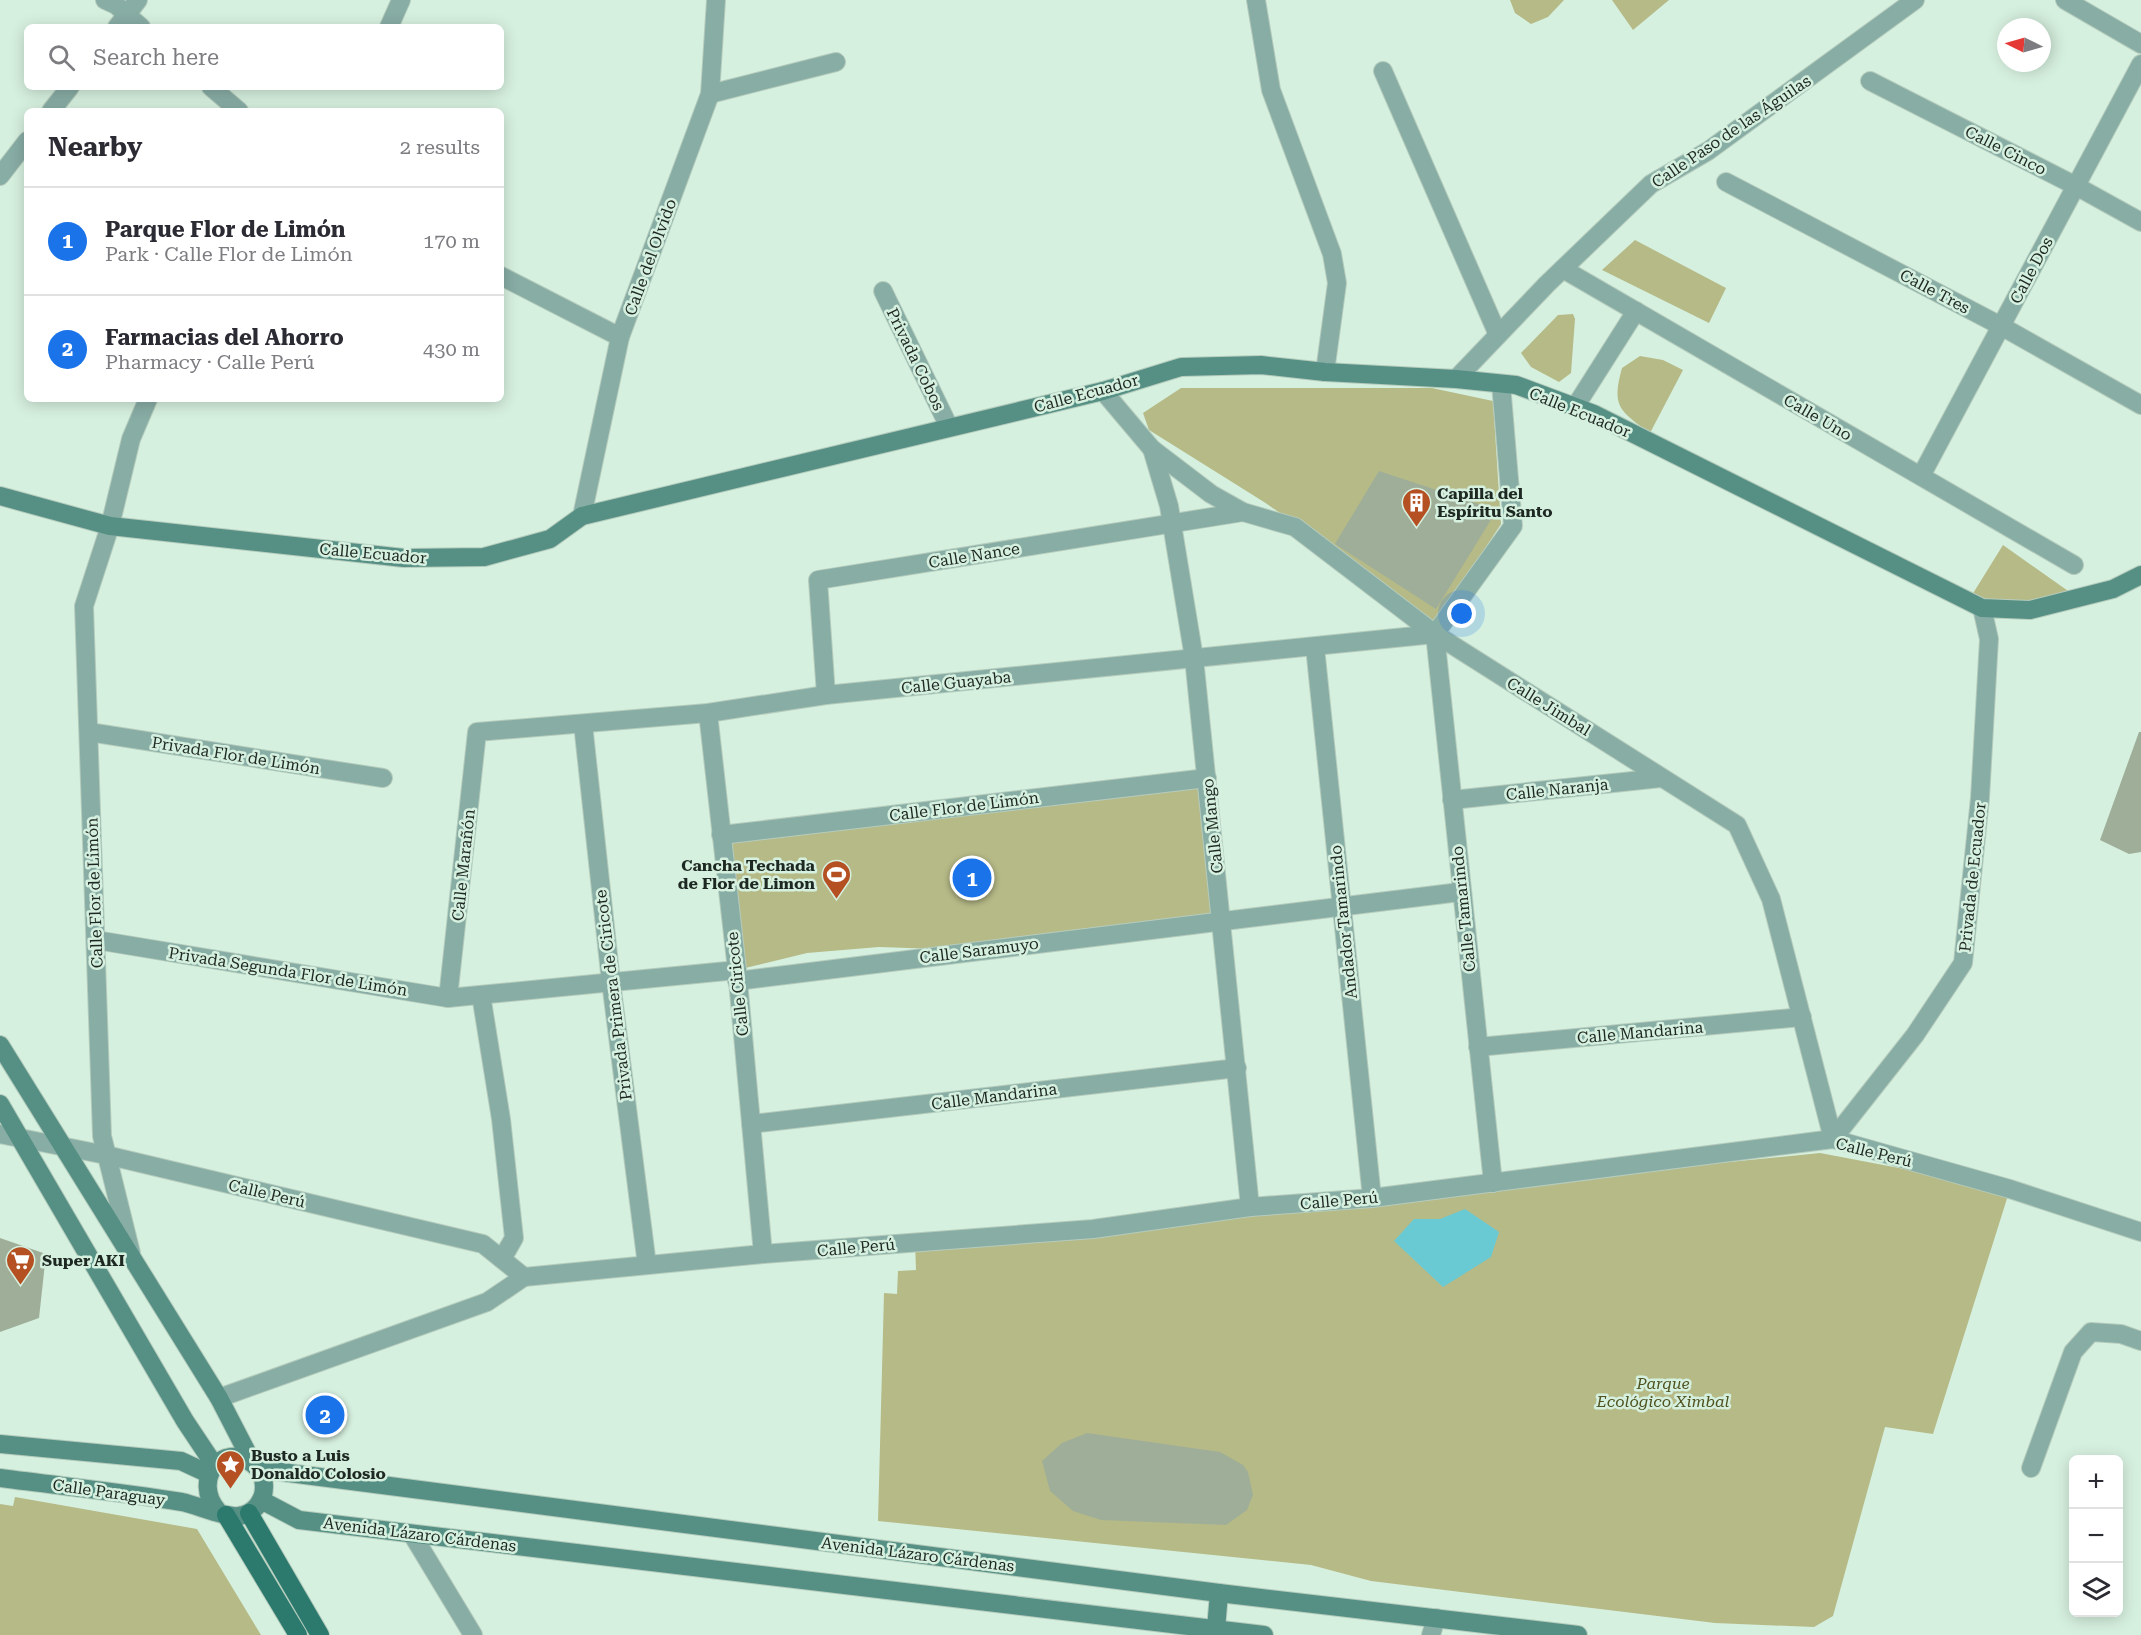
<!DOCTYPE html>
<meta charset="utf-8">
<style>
body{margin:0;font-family:"Roboto Serif",serif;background:#f7f7f7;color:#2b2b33}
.controls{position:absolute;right:18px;bottom:18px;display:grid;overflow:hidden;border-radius:9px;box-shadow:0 3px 15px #0003}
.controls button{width:54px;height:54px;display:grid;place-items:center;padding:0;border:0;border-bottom:2px solid #e1e1e2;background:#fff;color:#2b2b33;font:30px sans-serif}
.compass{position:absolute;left:1997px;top:18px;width:54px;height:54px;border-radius:50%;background:#fff;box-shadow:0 3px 15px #0003;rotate:275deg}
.you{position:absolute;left:1462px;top:614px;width:21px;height:21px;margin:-15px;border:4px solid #fff;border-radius:50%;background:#1a73e8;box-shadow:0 0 0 9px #1a73e833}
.badge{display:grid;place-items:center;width:39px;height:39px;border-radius:50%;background:#1a73e8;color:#fff;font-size:20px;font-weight:700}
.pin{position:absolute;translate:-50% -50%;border:3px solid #fff;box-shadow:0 2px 6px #0006}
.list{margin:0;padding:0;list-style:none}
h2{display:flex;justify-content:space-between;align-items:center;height:78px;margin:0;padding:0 24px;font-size:26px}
h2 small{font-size:20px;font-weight:400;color:#7c7c81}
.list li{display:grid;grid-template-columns:39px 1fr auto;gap:18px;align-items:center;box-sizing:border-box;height:108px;padding:0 24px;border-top:2px solid #e1e1e2}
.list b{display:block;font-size:22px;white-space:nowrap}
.list p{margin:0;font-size:20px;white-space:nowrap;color:#7c7c81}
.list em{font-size:20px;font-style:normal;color:#7c7c81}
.icon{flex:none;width:33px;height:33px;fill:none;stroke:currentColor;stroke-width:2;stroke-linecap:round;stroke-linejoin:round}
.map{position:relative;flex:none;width:2141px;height:1635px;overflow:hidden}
.search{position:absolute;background:#fff;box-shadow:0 3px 15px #0003;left:24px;top:24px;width:480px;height:66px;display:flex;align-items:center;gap:15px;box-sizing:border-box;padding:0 21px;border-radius:9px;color:#7c7c81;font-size:22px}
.panel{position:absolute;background:#fff;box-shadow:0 3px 15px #0003;left:24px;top:108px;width:480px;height:294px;border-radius:9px}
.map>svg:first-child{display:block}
.green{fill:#b6ba87}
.water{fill:#6acad4}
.building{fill:#9fae98}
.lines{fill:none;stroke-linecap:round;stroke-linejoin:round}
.street-casing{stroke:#b5ccbd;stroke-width:20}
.secondary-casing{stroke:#b5ccbd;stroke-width:20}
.primary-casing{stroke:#b5ccbd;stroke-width:20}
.street{stroke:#88ada5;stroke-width:18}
.secondary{stroke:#569085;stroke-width:18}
.primary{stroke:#2c7a6e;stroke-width:18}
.labels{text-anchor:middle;stroke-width:5;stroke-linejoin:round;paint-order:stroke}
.street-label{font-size:16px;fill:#1e2822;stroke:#d6f0df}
.poi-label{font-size:16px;font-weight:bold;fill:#1e2822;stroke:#d6f0df;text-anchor:start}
.park-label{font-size:16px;font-style:italic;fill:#50521f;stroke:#d6f0df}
</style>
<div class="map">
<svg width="2141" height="1635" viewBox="0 0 2141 1635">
<rect width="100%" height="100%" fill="#d6f0df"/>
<g class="green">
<path d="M1510,0H1564L1548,17L1531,24L1515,13Z"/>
<path d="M1612,0H1669L1633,30Z"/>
<path d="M1635,240L1726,288L1709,323L1602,270Z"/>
<path d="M1573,314L1575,319L1571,373L1559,382L1531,367L1521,353L1558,315Z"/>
<path d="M1640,356L1663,360L1683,370L1650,433C1620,411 1611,407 1622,368Z"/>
<path d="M1181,388H1432L1493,401L1501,524L1433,628L1328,546L1264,502L1149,430L1143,413Z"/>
<path d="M2003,545L2071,593C2039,602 2003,614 1972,595Z"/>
<path d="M1205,780L1218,916L967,950L879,947L807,953L741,969L725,839Z"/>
<path d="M1820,1153L2010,1189L1933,1434L1885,1427L1833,1616L1814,1627L1715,1623L1371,1581L1311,1565L878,1521L884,1293L897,1294L898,1271L916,1270L915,1242Z"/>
<path d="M15,1497L197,1529L261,1635H0V1504L13,1506Z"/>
</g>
<path class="water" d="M1465,1209L1499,1232L1491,1257L1443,1287L1394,1241L1414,1219H1440Z"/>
<g class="building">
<path d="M1379,471L1497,510L1436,609L1335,544Z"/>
<path d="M2139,732H2141V852L2129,854L2100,840Z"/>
<path d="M0,1238L46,1254L39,1318L0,1332Z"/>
<path d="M1087,1433L1220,1452L1243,1465L1248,1472L1253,1495L1247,1510L1226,1525L1101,1520L1073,1511L1050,1491L1042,1461L1062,1443Z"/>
</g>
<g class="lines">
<defs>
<g id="street">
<path d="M105,0L116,5L141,27"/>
<path d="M1256,0L1271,90L1332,254L1337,283L1325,372"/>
<path d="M2065,0L2141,44"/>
<path d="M117,27L138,0"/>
<path d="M389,27L401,0"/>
<path d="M1383,71L1498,335"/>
<path d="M1870,81L2076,186L2141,222"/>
<path d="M211,87L239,111"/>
<path d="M710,94L836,62"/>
<path d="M51,111L70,87"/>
<path d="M0,176L27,141"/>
<path d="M1726,182L2001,326L2141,405"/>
<path d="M1563,269L2074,565"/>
<path d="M501,276L620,337"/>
<path d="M883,291L949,427"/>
<path d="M1456,379L1547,284L1651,184L1708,151L1915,0"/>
<path d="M1103,391L1152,449L1211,494L1243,512L1295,527L1435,634L1737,825L1771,899L1833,1139"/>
<path d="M1575,407L1636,311"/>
<path d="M1152,449L1169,506L1194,658L1250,1207"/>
<path d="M1921,476L2141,64"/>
<path d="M582,516L620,337L710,94L716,0"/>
<path d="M1435,634L1493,1183"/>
<path d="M1435,634L1513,526L1501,384"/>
<path d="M1315,647L1372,1198"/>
<path d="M826,695L818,580L1243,512"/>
<path d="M708,713L737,970L763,1254"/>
<path d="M583,724L611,982L647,1265"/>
<path d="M89,732L383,778"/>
<path d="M1452,800L1661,778"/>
<path d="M721,835L1207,778"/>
<path d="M96,940L448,998L737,970"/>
<path d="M737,981L1460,892"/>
<path d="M481,995L501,1119L514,1238L502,1259"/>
<path d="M448,998L477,732L708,713L826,695L1435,634"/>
<path d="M1478,1047L1802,1017"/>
<path d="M751,1124L1237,1068"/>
<path d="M0,1134L106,1155L483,1244L524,1277L763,1254L1093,1229L1250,1207L1372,1198L1833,1139L2010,1189L2141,1232"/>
<path d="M1833,1139L1915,1035L1963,963L1980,798L1989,639L1982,608"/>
<path d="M131,1253L102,1136L84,606L110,526L131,439L148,399"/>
<path d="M219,1398L487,1302L524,1277"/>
<path d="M2031,1468L2073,1352L2091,1332L2121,1334L2141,1341"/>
<path d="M412,1534L473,1635"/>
<path d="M1431,1635L1436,1618"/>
</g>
<g id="secondary">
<path d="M0,496L110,526L404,558L484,557L550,539L582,516L1103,391L1181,367L1261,365L1325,372L1456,379L1516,385L1594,414L1982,608L2030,610L2113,589L2141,575"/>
<path d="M0,1045L219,1398L252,1462"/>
<path d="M0,1104L185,1421L215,1466"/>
<path d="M0,1444L181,1461L209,1474"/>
<path d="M258,1469L1219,1593L1578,1635"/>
<path d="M0,1478C60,1486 121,1492 182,1502C197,1505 226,1518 239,1516C253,1514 264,1502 264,1487C264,1478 260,1469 253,1464C222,1440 192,1480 217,1510"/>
<path d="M261,1500L299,1520L1264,1635"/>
<path d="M1216,1629L1219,1593"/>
</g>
<g id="primary">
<path d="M249,1513L320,1635"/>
<path d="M226,1515L298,1635"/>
</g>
</defs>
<use href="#street" class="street-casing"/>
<use href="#secondary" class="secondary-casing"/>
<use href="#primary" class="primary-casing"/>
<use href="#street" class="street"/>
<use href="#secondary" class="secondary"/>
<use href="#primary" class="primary"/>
</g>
<defs>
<symbol id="building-pin" viewBox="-11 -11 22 30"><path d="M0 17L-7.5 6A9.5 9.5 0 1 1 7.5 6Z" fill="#b55022" stroke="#d6f0df"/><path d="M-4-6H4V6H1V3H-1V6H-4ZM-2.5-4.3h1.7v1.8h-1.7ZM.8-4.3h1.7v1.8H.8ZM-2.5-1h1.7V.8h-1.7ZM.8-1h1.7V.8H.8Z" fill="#fff"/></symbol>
<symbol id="stadium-pin" viewBox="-11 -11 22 30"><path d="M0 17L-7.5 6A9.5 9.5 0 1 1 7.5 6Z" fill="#b55022" stroke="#d6f0df"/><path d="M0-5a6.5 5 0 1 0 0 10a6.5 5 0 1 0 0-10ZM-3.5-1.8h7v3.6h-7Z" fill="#fff"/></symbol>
<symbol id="supermarket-pin" viewBox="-11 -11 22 30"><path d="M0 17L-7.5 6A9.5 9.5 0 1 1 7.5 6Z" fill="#b55022" stroke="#d6f0df"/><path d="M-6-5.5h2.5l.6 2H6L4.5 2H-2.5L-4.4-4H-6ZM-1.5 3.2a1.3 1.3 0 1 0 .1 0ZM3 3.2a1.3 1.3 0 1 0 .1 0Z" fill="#fff"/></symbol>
<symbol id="sight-pin" viewBox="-11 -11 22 30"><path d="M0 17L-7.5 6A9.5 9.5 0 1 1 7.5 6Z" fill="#b55022" stroke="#d6f0df"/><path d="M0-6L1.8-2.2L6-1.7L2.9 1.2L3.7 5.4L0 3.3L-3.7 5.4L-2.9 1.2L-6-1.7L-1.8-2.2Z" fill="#fff"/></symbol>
</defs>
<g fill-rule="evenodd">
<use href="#building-pin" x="1400" y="486" width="33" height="45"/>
<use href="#stadium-pin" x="820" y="858" width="33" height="45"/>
<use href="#supermarket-pin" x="4" y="1244" width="33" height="45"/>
<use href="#sight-pin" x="214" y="1448" width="33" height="45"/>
</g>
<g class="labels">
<g class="street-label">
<text transform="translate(1731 131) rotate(-34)" y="6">Calle Paso de las Águilas</text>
<text transform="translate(2006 150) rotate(27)" y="6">Calle Cinco</text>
<text transform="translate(650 257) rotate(-70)" y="6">Calle del Olvido</text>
<text transform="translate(2031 270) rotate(-62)" y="6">Calle Dos</text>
<text transform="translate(1935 291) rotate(28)" y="6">Calle Tres</text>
<text transform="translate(916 359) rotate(64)" y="6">Privada Cobos</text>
<text transform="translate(1086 393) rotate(-15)" y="6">Calle Ecuador</text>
<text transform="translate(1580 412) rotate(22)" y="6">Calle Ecuador</text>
<text transform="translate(1818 417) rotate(30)" y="6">Calle Uno</text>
<text transform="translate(373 553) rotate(5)" y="6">Calle Ecuador</text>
<text transform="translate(974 555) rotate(-9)" y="6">Calle Nance</text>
<text transform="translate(956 682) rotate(-6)" y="6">Calle Guayaba</text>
<text transform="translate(1549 706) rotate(32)" y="6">Calle Jimbal</text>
<text transform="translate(236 755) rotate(9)" y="6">Privada Flor de Limón</text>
<text transform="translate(1557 789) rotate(-6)" y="6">Calle Naranja</text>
<text transform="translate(964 806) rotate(-7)" y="6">Calle Flor de Limón</text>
<text transform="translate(1212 826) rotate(-96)" y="6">Calle Mango</text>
<text transform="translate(463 865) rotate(-84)" y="6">Calle Marañón</text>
<text transform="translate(1972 877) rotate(-84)" y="6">Privada de Ecuador</text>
<text transform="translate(94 893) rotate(-92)" y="6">Calle Flor de Limón</text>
<text transform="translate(1463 909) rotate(-96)" y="6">Calle Tamarindo</text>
<text transform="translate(1343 922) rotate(-96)" y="6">Andador Tamarindo</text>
<text transform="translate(979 950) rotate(-7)" y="6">Calle Saramuyo</text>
<text transform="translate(288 971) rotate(9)" y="6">Privada Segunda Flor de Limón</text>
<text transform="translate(737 984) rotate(-96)" y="6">Calle Ciricote</text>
<text transform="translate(613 995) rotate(-97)" y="6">Privada Primera de Ciricote</text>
<text transform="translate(1640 1032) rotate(-5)" y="6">Calle Mandarina</text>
<text transform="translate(994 1096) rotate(-7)" y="6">Calle Mandarina</text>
<text transform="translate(1874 1152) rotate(14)" y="6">Calle Perú</text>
<text transform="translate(267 1193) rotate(13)" y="6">Calle Perú</text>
<text transform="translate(1339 1200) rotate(-5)" y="6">Calle Perú</text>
<text transform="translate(856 1247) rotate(-5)" y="6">Calle Perú</text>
<text transform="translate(109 1492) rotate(8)" y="6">Calle Paraguay</text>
<text transform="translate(420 1534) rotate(7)" y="6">Avenida Lázaro Cárdenas</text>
<text transform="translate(918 1554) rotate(7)" y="6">Avenida Lázaro Cárdenas</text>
</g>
<g class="poi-label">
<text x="1437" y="499">Capilla del<tspan x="1437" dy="18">Espíritu Santo</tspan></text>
<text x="815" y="871" text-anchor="end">Cancha Techada<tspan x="815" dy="18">de Flor de Limon</tspan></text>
<text x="42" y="1266">Super AKI</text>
<text x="251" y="1461">Busto a Luis<tspan x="251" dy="18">Donaldo Colosio</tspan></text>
</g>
<g class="park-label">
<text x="1663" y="1389">Parque<tspan x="1663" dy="18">Ecológico Ximbal</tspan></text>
</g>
</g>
</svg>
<div class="controls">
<button>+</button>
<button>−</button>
<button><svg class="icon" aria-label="layers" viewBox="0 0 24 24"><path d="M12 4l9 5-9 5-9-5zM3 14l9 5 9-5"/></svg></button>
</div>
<svg class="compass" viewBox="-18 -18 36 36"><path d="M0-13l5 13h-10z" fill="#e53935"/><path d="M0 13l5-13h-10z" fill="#7c7c81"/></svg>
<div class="you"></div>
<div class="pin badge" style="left:972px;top:878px">1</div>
<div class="pin badge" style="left:325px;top:1415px">2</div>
<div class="search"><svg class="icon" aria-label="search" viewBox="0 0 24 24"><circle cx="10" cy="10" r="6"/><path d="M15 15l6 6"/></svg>Search here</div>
<section class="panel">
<h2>Nearby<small>2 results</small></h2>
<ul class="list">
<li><span class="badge">1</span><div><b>Parque Flor de Limón</b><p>Park · Calle Flor de Limón</p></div><em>170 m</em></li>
<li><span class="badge">2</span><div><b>Farmacias del Ahorro</b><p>Pharmacy · Calle Perú</p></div><em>430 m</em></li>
</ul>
</section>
</div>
